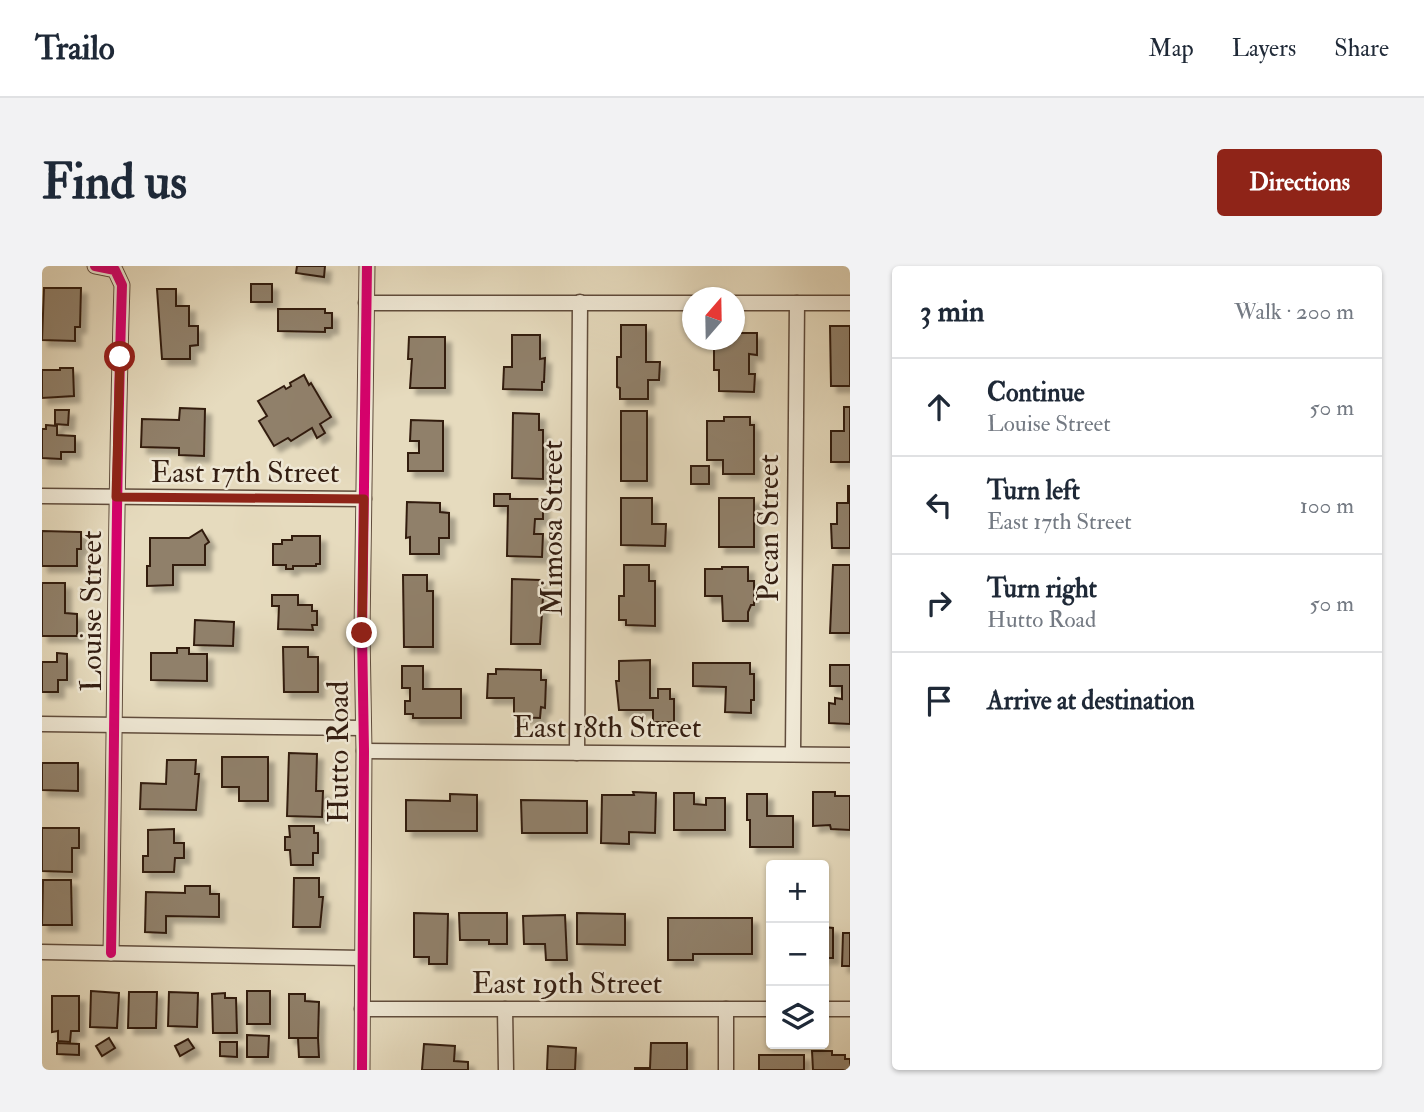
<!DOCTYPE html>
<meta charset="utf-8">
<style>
body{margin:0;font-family:"IM FELL Double Pica",serif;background:#f2f2f3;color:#1f2937}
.controls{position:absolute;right:21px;bottom:21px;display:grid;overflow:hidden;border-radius:7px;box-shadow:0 2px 5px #0004}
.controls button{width:63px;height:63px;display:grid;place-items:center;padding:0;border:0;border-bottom:2px solid #e0e1e3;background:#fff;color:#1f2937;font:35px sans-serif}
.compass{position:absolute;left:640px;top:21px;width:63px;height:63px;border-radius:50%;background:#fff;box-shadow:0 2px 5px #0004;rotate:20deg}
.stop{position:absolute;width:21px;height:21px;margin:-16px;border:5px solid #8f2418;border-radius:50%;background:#fff}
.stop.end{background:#8f2418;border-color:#fff;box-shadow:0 2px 7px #0008}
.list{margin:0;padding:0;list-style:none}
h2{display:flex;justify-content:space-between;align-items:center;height:91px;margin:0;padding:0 28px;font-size:30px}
h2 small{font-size:23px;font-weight:400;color:#747a83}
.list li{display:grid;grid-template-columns:46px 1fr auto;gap:21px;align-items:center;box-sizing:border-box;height:98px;padding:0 28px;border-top:2px solid #e0e1e3}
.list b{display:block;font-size:26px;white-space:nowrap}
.list p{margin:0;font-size:23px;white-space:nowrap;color:#747a83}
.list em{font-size:23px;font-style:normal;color:#747a83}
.icon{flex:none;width:38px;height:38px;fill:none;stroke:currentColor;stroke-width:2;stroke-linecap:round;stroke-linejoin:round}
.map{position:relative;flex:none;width:808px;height:804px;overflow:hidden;border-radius:7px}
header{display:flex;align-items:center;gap:42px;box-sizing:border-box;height:98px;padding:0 35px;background:#fff;border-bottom:2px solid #e0e1e3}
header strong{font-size:33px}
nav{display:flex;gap:38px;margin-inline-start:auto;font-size:24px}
.intro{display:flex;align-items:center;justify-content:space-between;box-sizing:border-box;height:168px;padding:0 42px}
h1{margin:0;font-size:49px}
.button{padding:18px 32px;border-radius:7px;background:#8f2418;color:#fff;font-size:24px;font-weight:700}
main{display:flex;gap:42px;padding:0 42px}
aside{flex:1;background:#fff;border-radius:7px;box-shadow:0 2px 5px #0004}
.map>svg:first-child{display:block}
.building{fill:#90806b;stroke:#331d11;stroke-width:2;filter:url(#shadow)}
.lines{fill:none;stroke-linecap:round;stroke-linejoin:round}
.street-casing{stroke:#604c3c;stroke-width:17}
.street{stroke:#efe8d5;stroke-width:14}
.cycleway-casing{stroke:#efe8d5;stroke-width:15}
.cycleway{stroke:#d6006c;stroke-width:10}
.route{stroke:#8f2418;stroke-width:9}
.labels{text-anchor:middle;stroke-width:5;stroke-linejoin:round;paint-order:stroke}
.street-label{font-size:30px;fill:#331d11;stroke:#efe8d5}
</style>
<header>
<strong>Trailo</strong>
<nav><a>Map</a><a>Layers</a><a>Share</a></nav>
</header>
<div class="intro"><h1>Find us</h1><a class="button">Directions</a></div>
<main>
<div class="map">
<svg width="808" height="804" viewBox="0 0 808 804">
<defs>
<filter id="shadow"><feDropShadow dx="6" dy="6" stdDeviation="2" flood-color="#0004"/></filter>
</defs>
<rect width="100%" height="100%" fill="#e6dbbe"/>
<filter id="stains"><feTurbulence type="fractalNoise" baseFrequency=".00286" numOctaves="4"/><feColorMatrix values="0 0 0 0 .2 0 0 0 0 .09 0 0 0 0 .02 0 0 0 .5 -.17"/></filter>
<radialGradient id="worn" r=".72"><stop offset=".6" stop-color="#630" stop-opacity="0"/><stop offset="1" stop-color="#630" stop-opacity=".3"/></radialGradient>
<g class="building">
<path d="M255,0H283L282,11L254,7Z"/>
<rect x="209" y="18" width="21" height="18"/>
<path d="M2,22H39L38,61H33V75L0,74Z"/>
<path d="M115,23H134V40H147V60H156V79L148,80V93H120Z"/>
<path d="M236,43H283V47H290V62H283V66L236,65Z"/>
<path d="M579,59H604V96H618L617,114H606V133H578V122L575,121V91H579Z"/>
<path d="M788,60H808V120H789Z"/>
<path d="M692,67H715V89L707,88V108H713L712,126L677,125V104H672V74H692Z"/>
<path d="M470,69H498V93L503,92L502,116H500V124L461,123L462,101H470Z"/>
<path d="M367,71H403V122H368L370,93H366Z"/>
<path d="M18,102H31L32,130L0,132V104H18Z"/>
<path d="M262,109L267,119L269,117L289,151L278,158L283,167L275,172L270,162L249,175L246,172L232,180L217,155L225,150L216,135L242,120L244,123L249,120L248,117Z"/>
<path d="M802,141H808V196H789V165H802Z"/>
<path d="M138,142L163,143L162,190L137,189V182L99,181L100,153L137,154Z"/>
<path d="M13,144H27L26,159L13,158Z"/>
<rect x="579" y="145" width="26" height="70"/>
<path d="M471,147L497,148V164H501V213L470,212Z"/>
<path d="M682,151H708V159H712V208H681V194H665V155H682Z"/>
<path d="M369,154L401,155V205H366V187H377V175H368Z"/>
<path d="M4,159L15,160V169L33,170V186H19V193L0,192V163H4Z"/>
<rect x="649" y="200" width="18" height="18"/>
<path d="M806,220H808V282H790L789,258H795V237H806Z"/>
<path d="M452,228H468V233H501V253H493L492,268H501L500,291L465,290L466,240H452Z"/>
<path d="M579,232H610V258H624L623,280L579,279Z"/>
<rect x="677" y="232" width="35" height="49"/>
<path d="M365,236L398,237V246L407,247V272H397V288H368V271L364,272Z"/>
<path d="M160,264L167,276L163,279V299H131V319L105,320V300H108V272H147Z"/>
<path d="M0,265L39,266V283H35V300H0Z"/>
<path d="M250,270H278V298H274V300H251V303H244V299H231V278H240V274H250Z"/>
<path d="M582,299H607V315H613V360L584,359V354H577V330H582Z"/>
<path d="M791,299H808V367H788Z"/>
<path d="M680,301H706V315H712V339H709L706,346V355H681L680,330H663V303H680Z"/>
<path d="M361,309H385V325H391V381H362Z"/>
<path d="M470,313L498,314V331H501L498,378H469Z"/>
<path d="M0,317H23V347L35,348V370H0Z"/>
<path d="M230,329H256V339H270V345H275V359H270L271,364L236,363L237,340H230Z"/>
<path d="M153,354L192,356L191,380L152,379Z"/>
<path d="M241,381H266V391H276V426H242Z"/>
<path d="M135,382H147V388H165V415L109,414V387H135Z"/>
<path d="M15,387L25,388V414H16V426H0V396H15Z"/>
<path d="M608,394V432H616V423H628V433H632V456H611V444H577L574,415H577V395Z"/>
<path d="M651,397H708V408H712V434H709V447L683,446L684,421L651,420Z"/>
<path d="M788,399H808V458L787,457V437L793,438V432L800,433V420H788Z"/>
<path d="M360,400H381V423H419V452H371V448H363V435H368V422H360Z"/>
<path d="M454,403L499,404V414H504L503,442L499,441L498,452L472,451V432H445L446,408H454Z"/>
<path d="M247,487L275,488L274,525H281L280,551L245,550Z"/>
<path d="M180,491H226V535H197V521H180Z"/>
<path d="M125,494H154L153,508H157L154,544L98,543L99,517L124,518Z"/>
<path d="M0,497H36V525L0,524Z"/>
<path d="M591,526L614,527L613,567L587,566V578L559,577L560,529H592Z"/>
<path d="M771,526H793V530H808V564L789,563L788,559L771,560Z"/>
<path d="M632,527H652V538L664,539V532H683V564H632Z"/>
<path d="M408,528L435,529V565H364V534L408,535Z"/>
<path d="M705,528H725V550H751V581H708V554H705Z"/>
<path d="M479,534L545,535V567H480Z"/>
<path d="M247,560H272V567H276V587H271V599H249L248,584H243V571H248Z"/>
<path d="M0,562H37V582H30V606L0,605Z"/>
<path d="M132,563V577H142V592H133L132,606H101V590H106V564Z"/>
<path d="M252,612H277V631H281L278,661H251Z"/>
<path d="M1,614H29L30,659H0Z"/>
<path d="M143,620H168V628H177V651L124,650V667L103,666L104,626L143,627Z"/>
<path d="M372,647L406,648L405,698H387V691H372Z"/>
<path d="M417,647H465V678H447V674H418Z"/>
<path d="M535,647L583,648V679L535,678Z"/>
<path d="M523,649L525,694H504L503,678H482L481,650Z"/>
<path d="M626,652H710V688H651V694H626Z"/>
<path d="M782,661L791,662V692H782Z"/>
<path d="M801,667H808V700H800Z"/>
<path d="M49,725L77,727L75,762L48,761Z"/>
<rect x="205" y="725" width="23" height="33"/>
<path d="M87,726H115L114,762H86Z"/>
<path d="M127,726L156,727L155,761L126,760Z"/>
<path d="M183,727V732H194L195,767H171L170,728Z"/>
<path d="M247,728H263V735L277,736L276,772H247Z"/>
<path d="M10,730H37V765H29L28,776L16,775V765L10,766Z"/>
<path d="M205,769L227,770L226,791H205Z"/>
<path d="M67,772L73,782L60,790L54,780Z"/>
<path d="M256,772H276L277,791H257Z"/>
<path d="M146,773L152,782L138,790L133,780Z"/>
<path d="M178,776H195V791L178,790Z"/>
<path d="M15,777L37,778V789L15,788Z"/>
<path d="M609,777H645V804H593V802H608Z"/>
<path d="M382,778L413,780L412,795L426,796V804H380Z"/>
<path d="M506,780L534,782L533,804H505Z"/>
<path d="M770,785H790V789H803V793H808V804H771Z"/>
<rect x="717" y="789" width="45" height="15"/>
</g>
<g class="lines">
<defs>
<g id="street">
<path d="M53,0L73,4L80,19C73,242 73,464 69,687"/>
<path d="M324,37H650"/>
<path d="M692,37H808"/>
<path d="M0,230L322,233"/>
<path d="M0,458L321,462"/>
<path d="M322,485L808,489"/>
<path d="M535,487L538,36"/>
<path d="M751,487L755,37"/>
<path d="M0,686L320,692"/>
<path d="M320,743H729"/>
<path d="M463,743L464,804"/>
<path d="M782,743H808"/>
<path d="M320,804L322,485L320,367L325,0"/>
<path d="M684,804V743"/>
</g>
</defs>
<use href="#street" class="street-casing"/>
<use href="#street" class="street"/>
<defs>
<g id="cycleway">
<path d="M53,0L73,4L80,19C73,242 73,464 69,687"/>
<path d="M320,804L322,485L320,367L325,0"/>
</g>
</defs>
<use href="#cycleway" class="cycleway-casing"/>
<use href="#cycleway" class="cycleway"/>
</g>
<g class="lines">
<path class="route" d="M78,91L74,231L322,233L320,367"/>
</g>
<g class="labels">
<g class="street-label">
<text x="203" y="216">East 17th Street</text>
<text transform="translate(510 262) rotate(-90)" y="10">Mimosa Street</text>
<text transform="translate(726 262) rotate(-90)" y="10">Pecan Street</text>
<text transform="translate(49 345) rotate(-90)" y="10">Louise Street</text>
<text x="565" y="471">East 18th Street</text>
<text transform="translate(296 486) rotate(-90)" y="10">Hutto Road</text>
<text x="525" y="727">East 19th Street</text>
</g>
</g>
<rect width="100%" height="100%" filter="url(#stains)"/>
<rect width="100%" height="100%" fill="url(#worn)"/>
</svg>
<div class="controls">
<button>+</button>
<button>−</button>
<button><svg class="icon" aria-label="layers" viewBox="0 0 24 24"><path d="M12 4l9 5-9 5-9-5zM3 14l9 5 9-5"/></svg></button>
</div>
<svg class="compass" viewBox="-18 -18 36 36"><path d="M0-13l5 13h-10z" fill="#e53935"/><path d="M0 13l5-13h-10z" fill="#747a83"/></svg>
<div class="stop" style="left:78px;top:91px"></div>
<div class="stop end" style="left:320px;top:367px"></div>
</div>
<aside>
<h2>3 min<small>Walk · 200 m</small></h2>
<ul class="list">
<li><svg class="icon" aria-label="ahead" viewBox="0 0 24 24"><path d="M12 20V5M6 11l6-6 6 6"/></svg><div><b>Continue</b><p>Louise Street</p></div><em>50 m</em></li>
<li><svg class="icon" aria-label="left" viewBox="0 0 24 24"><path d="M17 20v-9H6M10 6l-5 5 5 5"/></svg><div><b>Turn left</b><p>East 17th Street</p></div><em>100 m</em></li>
<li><svg class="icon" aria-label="right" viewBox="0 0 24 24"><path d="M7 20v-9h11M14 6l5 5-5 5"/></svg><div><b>Turn right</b><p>Hutto Road</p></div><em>50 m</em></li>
<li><svg class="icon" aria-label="arrive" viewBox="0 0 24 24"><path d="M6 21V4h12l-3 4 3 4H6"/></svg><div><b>Arrive at destination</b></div></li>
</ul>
</aside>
</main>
